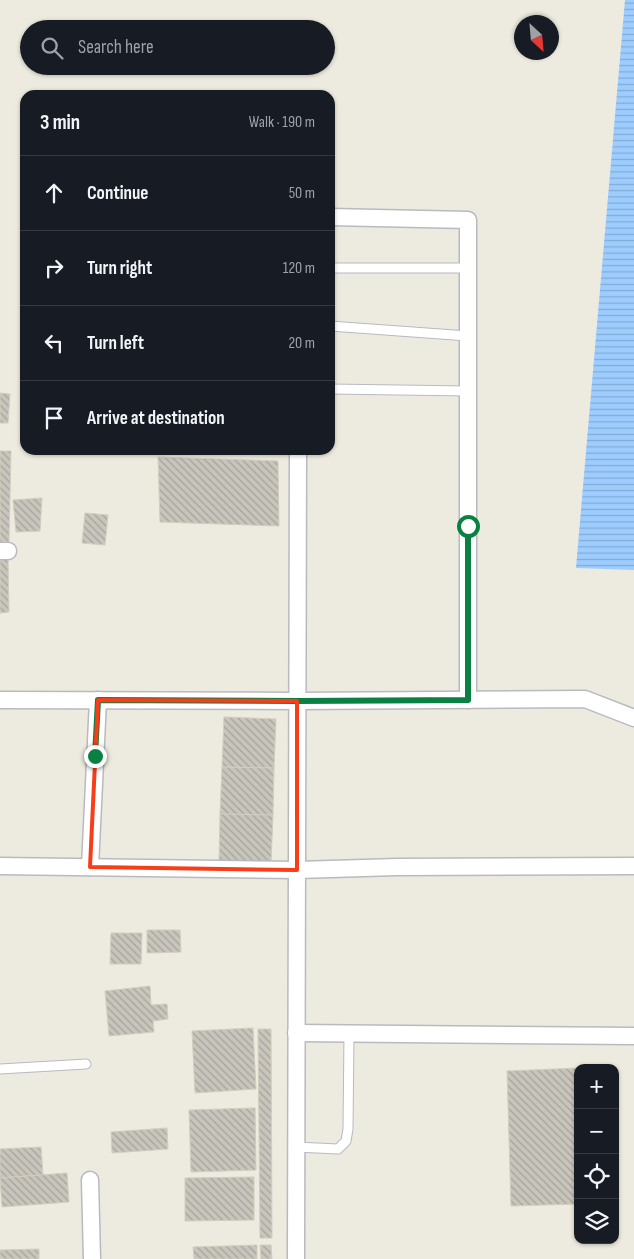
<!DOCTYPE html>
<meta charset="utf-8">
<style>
body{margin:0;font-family:"Sofia Sans Condensed",sans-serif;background:#242831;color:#f1f3f6}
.controls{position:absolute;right:15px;bottom:15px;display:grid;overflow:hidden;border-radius:10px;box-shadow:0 1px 4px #0004}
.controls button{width:45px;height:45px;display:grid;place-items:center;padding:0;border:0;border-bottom:1px solid #363941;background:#171b24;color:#f1f3f6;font:25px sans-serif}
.compass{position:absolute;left:514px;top:15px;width:45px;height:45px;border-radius:50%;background:#171b24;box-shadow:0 1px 4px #0004;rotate:154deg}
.stop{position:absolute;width:15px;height:15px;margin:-11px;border:4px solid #0b8043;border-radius:50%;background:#fff}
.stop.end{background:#0b8043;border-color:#fff;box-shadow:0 1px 5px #0008}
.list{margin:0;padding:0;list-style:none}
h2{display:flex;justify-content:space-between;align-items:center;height:65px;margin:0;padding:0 20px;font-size:21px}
h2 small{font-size:16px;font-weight:400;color:#9ea1a6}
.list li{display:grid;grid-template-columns:32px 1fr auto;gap:15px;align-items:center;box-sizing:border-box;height:75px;padding:0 20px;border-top:1px solid #363941}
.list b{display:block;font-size:19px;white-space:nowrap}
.list em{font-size:16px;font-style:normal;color:#9ea1a6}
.icon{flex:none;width:28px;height:28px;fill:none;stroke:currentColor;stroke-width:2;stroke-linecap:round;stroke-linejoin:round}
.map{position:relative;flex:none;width:634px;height:1259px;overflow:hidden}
.search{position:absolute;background:#171b24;box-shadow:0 1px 4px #0004;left:20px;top:20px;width:315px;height:55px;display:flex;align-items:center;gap:12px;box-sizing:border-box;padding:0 18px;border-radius:28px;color:#9ea1a6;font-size:19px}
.panel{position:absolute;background:#171b24;box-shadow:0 1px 4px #0004;left:20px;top:90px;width:315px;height:365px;border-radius:15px}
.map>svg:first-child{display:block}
.water{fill:url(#water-rules)}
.building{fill:url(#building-back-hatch);stroke:#d2cdbd}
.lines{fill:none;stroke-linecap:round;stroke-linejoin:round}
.lane-casing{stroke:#b8bac0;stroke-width:11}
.street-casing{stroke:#b8bac0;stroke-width:19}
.lane{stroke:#fff;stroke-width:9}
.street{stroke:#fff;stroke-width:16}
.route{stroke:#0b8043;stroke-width:6}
.marked{fill:none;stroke:#f83d1a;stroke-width:4;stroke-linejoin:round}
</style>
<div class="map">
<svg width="634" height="1259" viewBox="0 0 634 1259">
<defs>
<pattern id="water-rules" width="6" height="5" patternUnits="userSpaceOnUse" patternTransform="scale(1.25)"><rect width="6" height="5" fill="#9dcdff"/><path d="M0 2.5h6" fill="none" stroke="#83aad2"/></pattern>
<pattern id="building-back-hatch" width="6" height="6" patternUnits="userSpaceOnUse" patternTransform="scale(1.25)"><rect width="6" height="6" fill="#c8c5bc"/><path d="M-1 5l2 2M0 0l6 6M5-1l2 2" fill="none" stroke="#a5a39c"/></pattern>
</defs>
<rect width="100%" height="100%" fill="#edebdf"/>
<path class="water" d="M625,0H634V570L576,568Z"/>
<g class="building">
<path d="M0,393L10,394L8,423H0Z"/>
<path d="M0,451H11L9,542H0Z"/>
<path d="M158,457L278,461L279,526L160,522Z"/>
<path d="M42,498L40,531L16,532L13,500Z"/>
<path d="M85,513L108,515L105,545L82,543Z"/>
<path d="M8,559L9,612L0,613V560Z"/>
<path d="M224,717L276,719L274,768L222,767Z"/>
<path d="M222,767L274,768L273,815L220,814Z"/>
<path d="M220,814L273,815L271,863L219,862Z"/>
<path d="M147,930H180L181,952L147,953Z"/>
<path d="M111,933H142L141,964H110Z"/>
<path d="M150,986L151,1005L167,1004L168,1019L153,1021L154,1032L109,1036L105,991Z"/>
<path d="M253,1028L256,1089L195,1093L192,1031Z"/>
<path d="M258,1029H271L272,1238H260Z"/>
<path d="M578,1068V1204L511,1206L507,1071Z"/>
<path d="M255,1108L256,1170L191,1172L189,1110Z"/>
<path d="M167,1128L168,1149L112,1153L111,1132Z"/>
<path d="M41,1147L43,1175L0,1178V1149Z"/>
<path d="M67,1173L69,1202L2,1207L0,1178Z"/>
<path d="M254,1177V1220L185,1221V1178Z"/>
<path d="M257,1245V1259H194L193,1247Z"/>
<path d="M260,1245H271L272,1259H261Z"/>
<path d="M39,1249V1259H0V1250Z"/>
</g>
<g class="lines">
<defs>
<g id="lane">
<path d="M330,268H468"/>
<path d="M330,326L468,336"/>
<path d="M330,389L468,391"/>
<path d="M0,1069L86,1064"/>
<path d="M296,1147L338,1149L346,1141L348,1129L349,1034"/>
</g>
<g id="street">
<path d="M330,217L468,220V700"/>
<path d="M0,551H8"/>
<path d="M0,700L297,701L585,699L634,718"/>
<path d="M0,866L297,870L397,867L634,866"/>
<path d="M90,867L98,700"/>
<path d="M296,1033L634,1036"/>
<path d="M90,1180L92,1259"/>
<path d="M296,1259L298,450"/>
</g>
</defs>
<use href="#lane" class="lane-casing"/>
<use href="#street" class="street-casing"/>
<use href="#lane" class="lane"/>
<use href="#street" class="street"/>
</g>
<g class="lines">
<path class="route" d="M95,756L98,700L297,701L468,700V526"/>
</g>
<path class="marked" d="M98,700L297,701V870L90,867Z"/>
</svg>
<div class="controls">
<button>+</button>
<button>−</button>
<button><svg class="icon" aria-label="locate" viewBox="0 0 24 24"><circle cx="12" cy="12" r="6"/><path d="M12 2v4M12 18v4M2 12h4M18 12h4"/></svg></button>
<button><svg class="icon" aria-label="layers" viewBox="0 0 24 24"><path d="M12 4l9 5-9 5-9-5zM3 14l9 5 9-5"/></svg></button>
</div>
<svg class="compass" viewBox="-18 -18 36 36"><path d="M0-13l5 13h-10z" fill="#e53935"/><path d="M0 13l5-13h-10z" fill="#9ea1a6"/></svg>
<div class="stop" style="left:468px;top:526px"></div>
<div class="stop end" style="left:95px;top:756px"></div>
<div class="search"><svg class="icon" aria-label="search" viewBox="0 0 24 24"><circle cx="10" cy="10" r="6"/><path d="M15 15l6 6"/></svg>Search here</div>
<section class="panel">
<h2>3 min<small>Walk · 190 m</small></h2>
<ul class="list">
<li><svg class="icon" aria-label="ahead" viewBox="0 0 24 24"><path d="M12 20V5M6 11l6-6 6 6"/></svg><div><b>Continue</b></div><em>50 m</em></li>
<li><svg class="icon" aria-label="right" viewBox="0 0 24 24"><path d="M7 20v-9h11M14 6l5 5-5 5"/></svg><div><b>Turn right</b></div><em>120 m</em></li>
<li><svg class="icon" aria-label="left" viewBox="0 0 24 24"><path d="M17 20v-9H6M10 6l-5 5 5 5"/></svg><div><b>Turn left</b></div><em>20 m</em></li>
<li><svg class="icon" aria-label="arrive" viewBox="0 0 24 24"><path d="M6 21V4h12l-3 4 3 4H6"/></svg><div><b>Arrive at destination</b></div></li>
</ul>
</section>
</div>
